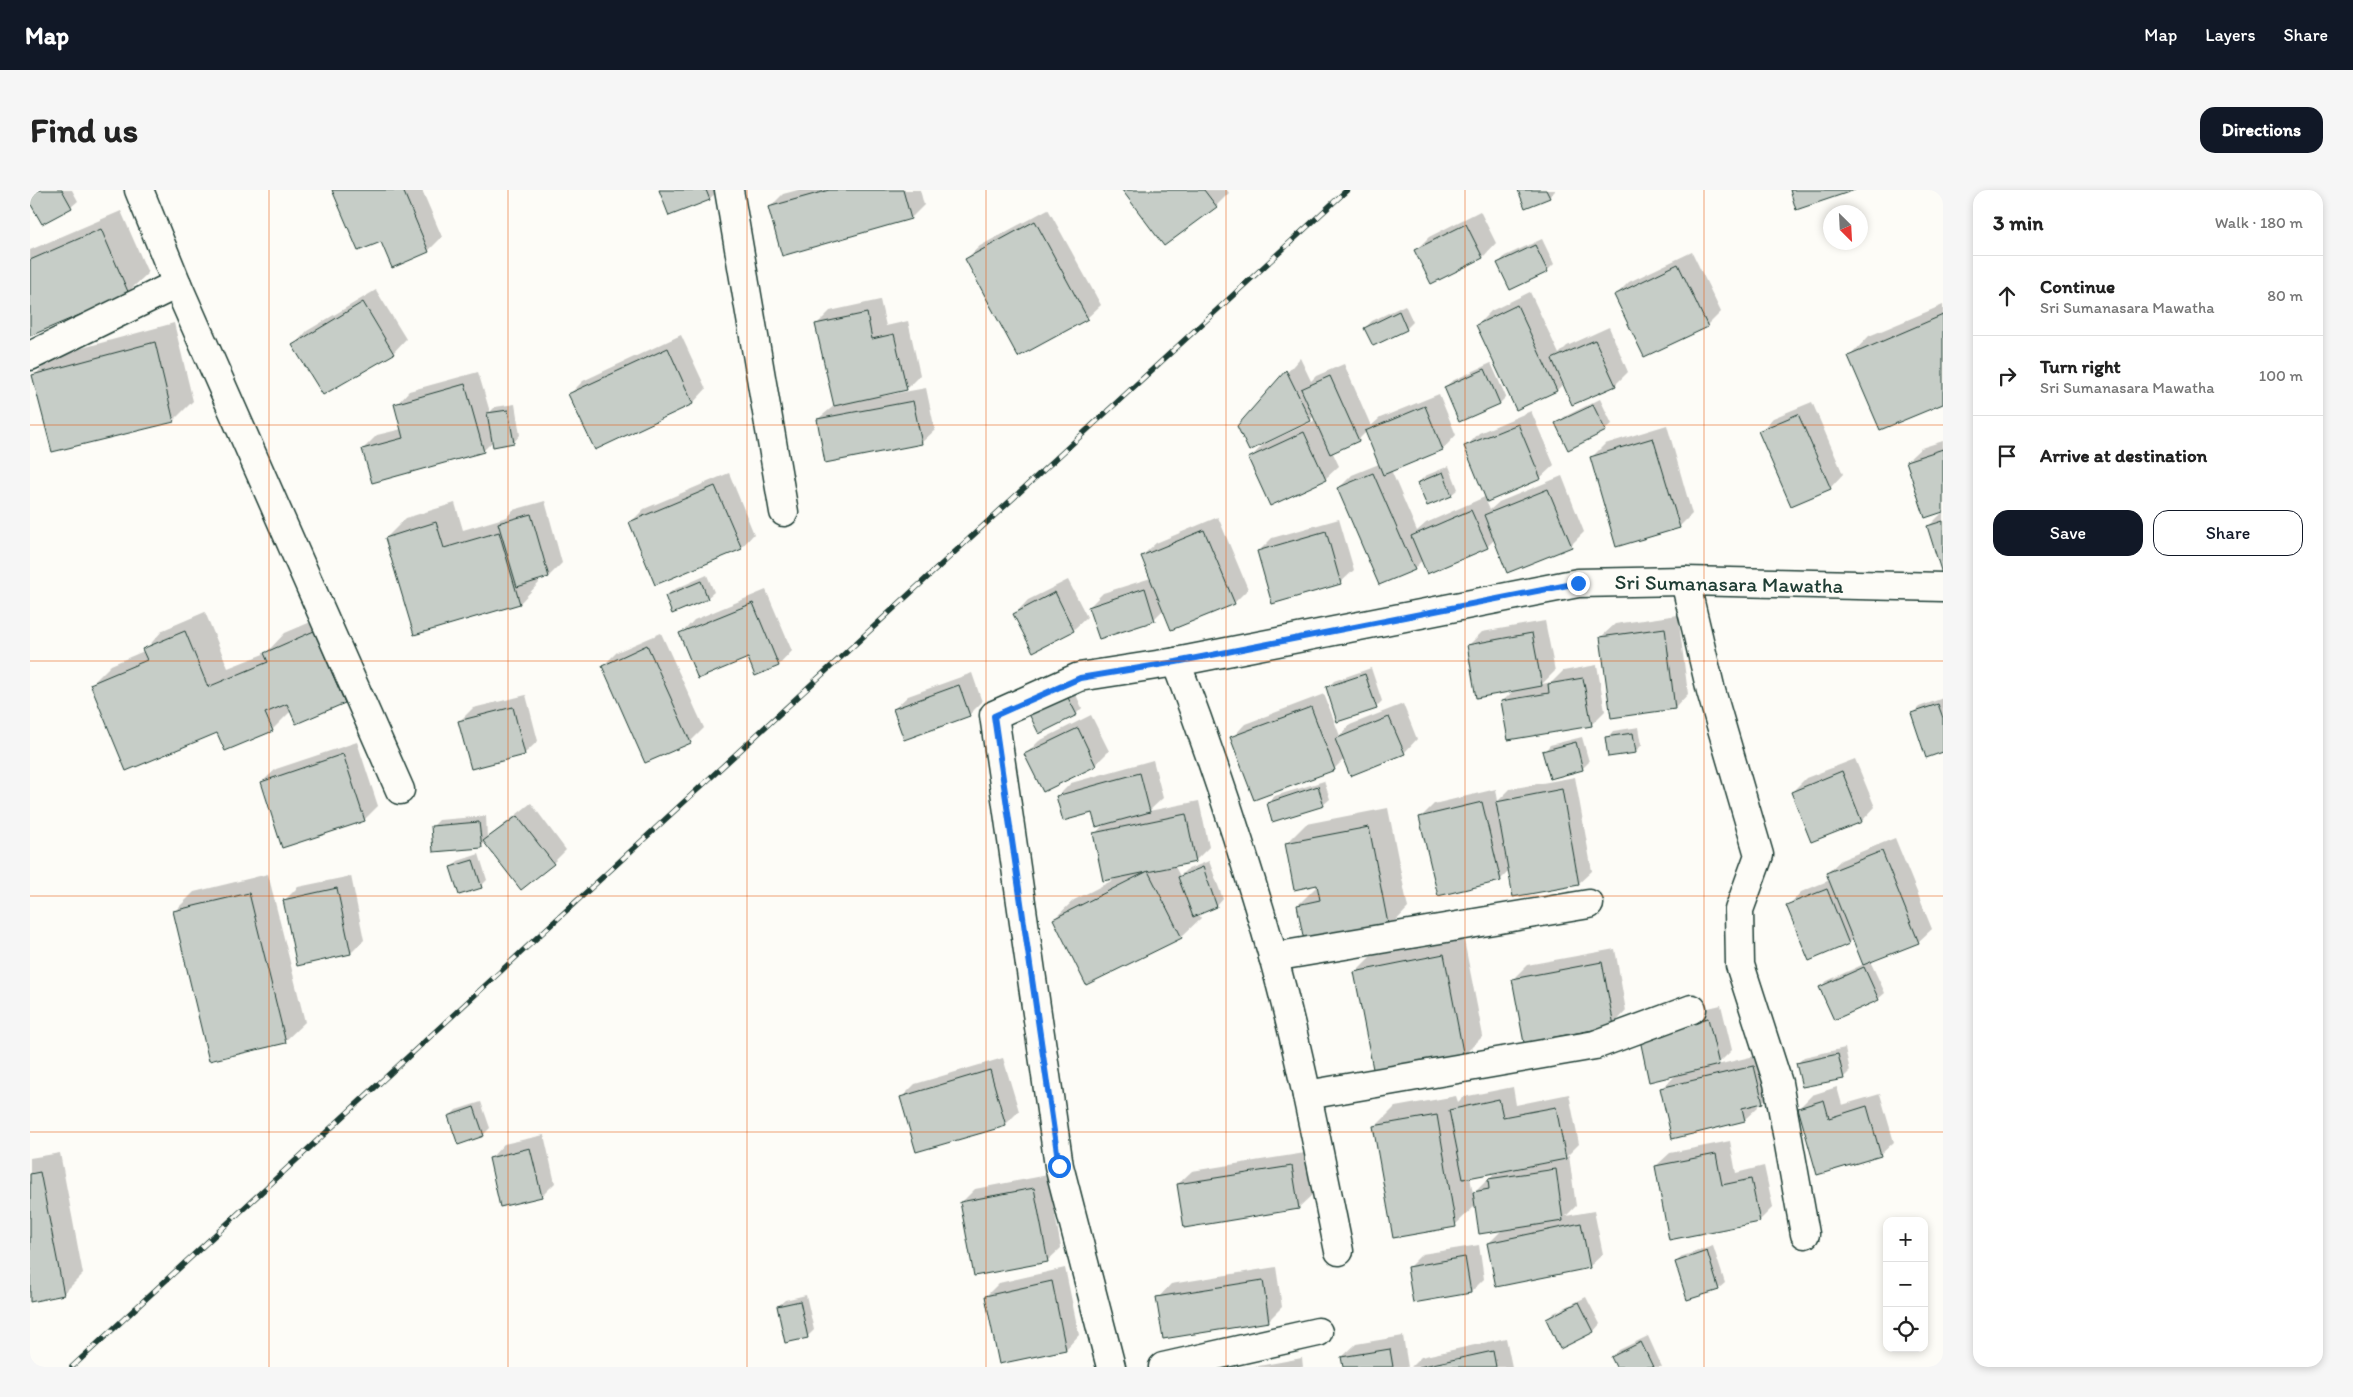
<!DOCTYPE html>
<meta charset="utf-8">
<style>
body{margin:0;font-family:Itim,sans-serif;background:#f6f6f6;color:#222}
.controls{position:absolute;right:15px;bottom:15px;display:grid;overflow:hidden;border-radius:10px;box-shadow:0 2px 8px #0003}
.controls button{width:45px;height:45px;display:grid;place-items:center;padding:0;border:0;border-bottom:1px solid #e0e0e0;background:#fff;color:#222;font:25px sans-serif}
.compass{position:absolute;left:1793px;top:15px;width:45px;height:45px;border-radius:50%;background:#fff;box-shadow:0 2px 8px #0003;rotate:156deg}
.stop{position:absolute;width:15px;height:15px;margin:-11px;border:4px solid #1a73e8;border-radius:50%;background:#fff}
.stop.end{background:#1a73e8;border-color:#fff;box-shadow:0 1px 5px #0008}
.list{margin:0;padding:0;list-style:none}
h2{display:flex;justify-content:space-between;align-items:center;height:65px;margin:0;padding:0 20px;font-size:21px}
h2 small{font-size:16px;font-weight:400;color:#767676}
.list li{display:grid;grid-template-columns:32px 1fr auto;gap:15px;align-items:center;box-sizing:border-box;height:80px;padding:0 20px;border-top:1px solid #e0e0e0}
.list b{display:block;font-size:19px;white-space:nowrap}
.list p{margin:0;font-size:16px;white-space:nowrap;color:#767676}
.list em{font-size:16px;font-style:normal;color:#767676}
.actions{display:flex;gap:10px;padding:15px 20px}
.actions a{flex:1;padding:11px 0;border:1px solid #111827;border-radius:15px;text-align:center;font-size:18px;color:#111827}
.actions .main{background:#111827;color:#fff}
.icon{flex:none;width:28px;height:28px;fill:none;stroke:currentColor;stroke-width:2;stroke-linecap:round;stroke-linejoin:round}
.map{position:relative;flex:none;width:1913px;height:1177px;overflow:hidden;border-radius:15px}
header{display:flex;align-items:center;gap:30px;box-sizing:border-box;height:70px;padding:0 25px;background:#111827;color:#fff}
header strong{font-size:24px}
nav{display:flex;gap:28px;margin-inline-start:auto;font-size:18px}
.intro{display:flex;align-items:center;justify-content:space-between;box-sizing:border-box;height:120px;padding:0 30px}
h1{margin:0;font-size:35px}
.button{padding:12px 22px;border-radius:15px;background:#111827;color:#fff;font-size:18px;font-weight:700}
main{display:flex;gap:30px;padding:0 30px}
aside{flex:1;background:#fff;border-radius:15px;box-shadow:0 2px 8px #0003}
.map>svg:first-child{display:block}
.shadow{fill:#0003;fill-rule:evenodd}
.building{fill:#c6cdc7;stroke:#1f3d34}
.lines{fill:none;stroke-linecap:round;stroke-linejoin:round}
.minor-casing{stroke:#1f3d34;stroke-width:31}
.minor{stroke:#fdfcf7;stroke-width:28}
.rail-casing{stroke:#1f3d34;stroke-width:5.5}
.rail{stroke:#fdfcf7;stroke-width:4;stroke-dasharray:11;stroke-linecap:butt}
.route{stroke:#1a73e8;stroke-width:6}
.grid{fill:none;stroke:#e8590c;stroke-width:1;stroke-opacity:0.55}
.labels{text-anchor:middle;stroke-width:5;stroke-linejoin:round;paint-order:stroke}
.street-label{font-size:21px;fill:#1f3d34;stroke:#fdfcf7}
</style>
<header>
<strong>Map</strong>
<nav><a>Map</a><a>Layers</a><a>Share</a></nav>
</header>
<div class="intro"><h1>Find us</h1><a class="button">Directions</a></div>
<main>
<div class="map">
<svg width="1913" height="1177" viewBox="0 0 1913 1177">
<rect width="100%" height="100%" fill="#fdfcf7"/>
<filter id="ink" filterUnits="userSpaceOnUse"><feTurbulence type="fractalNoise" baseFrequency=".02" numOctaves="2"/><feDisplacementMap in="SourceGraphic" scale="10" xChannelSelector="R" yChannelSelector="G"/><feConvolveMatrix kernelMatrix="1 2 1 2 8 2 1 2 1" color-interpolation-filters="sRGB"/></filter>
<g filter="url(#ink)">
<g class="shadow">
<path d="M0,0H42L48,11L41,17L0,10Z"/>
<path d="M303,0H392L412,47L398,61L362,76L352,50Z"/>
<path d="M631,0H685L686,3L679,9Z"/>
<path d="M768,0H890L894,15L881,28L739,18L753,4Z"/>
<path d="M1094,0H1197L1199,3L1186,16Z"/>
<path d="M1489,0H1525V1L1519,7Z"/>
<path d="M1018,19L1071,115L1057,128L936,69L950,56Z"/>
<path d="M91,21L118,83L98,102L0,144V60Z"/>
<path d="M1450,21L1466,53L1453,67L1402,92L1386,60L1399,47Z"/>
<path d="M1512,49L1524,74L1517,81L1469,73L1475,66Z"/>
<path d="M1662,62L1691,122L1677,136L1615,166L1586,105L1599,92Z"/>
<path d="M346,100L376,149L363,163L264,155L277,141Z"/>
<path d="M1500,102L1529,164L1537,156L1579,137L1598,182L1585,195L1534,193L1527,200L1447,135L1461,121Z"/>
<path d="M850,110L856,136L878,131L890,185L876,199L847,205V207L896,198L905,240L891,253L788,229L805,215L787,134L800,121Z"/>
<path d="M1375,115L1383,132L1376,139L1343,154L1335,138L1342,131Z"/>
<path d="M1913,115V212L1820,166L1839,146Z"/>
<path d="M144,133L163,211L143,231L4,186L23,166Z"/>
<path d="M651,145L676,199L663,213L565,258L540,204L553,191Z"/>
<path d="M1270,168L1281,191L1286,186L1314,174L1341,236L1350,228L1409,204L1426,245L1413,259L1361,280L1387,341L1396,333L1457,306L1436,257L1449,243L1501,221L1524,275L1510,288L1456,311L1460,320L1469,312L1532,286L1554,342L1541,355L1465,349L1457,357L1392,370L1384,379L1308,299L1322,285L1349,274L1336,242L1328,250L1302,261L1309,276L1295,289L1220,268L1233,255L1286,230L1284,226L1280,230L1209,237Z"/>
<path d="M1461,173L1476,207L1470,213L1415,197L1422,191Z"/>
<path d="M448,182L460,222L465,217L485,214L490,245L484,252L463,251L453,261L333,259L347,245L372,239L366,215L379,201Z"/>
<path d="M1570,209L1582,234L1575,240L1527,234L1534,227Z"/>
<path d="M1782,212L1813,284L1800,298L1730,242L1743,228Z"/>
<path d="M1637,235L1662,324L1649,337L1562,267L1575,254Z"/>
<path d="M1913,251V320L1877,271L1891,258Z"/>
<path d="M1419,276L1428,299L1421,305L1388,293L1395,286Z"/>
<path d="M699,283L724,344L711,358L600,333L614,319Z"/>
<path d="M515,311L532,373L519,386L508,389L509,393L490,413L385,444L356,348L376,328L425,313L433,340L477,327L483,320Z"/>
<path d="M1913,322V383L1898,337Z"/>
<path d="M1188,327L1218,399L1204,413L1134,419L1124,429L1059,417L1073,403L1121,388L1112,366L1126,353Z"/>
<path d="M1309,329L1324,380L1310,393L1229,361L1242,348Z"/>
<path d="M677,385L684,402L677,408L636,406L643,400Z"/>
<path d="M1038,390L1057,427L1043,440L985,424L998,410Z"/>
<path d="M736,400L762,461L749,475L726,484L719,466L651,444L664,430Z"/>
<path d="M175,422L198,478L236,463L255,443L304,422L334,492L314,512L262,520L242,540L188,542L62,494L81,475L114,461L133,440Z"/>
<path d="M1648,425L1658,504L1645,518L1571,447L1585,434Z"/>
<path d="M1515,431L1525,481L1512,494L1522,492L1533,481L1567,475L1575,521L1561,535L1472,512L1484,500L1439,455L1452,442Z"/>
<path d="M631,443L674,538L660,552L573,476L587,462Z"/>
<path d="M1341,478L1352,511L1346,517L1297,498L1304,491Z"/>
<path d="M942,483L952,512L939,525L864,519L878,506Z"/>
<path d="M1043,498L1052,518L1046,524L1000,522Z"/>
<path d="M1294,504L1310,546L1320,535L1373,514L1387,549L1374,563L1315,568L1304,579L1202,548L1215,534Z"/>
<path d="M496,505L508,551L494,564L430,531L443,518Z"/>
<path d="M1913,508V561L1882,524L1889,517Z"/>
<path d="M1061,525L1079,561L1065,575L1013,600L996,564L1009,551Z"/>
<path d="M1609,537L1612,555L1605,562L1577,548L1583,541Z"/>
<path d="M1552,547L1559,572L1552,579L1514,562L1520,555Z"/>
<path d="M327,552L348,616L334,630L232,592L246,579Z"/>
<path d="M1825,569L1845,617L1832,631L1762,602L1776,588Z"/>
<path d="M1123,570L1133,608L1119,621L1169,611L1179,657L1165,671L1144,675L1150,686L1156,680L1179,671L1193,709L1187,716L1168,723L1171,728L1151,747L1024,729L1044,710L1089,687L1065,644L1075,633L1063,621L1028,606L1041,593Z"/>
<path d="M1545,587L1562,681L1548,694L1479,681L1470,690L1390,628L1404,614L1466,599L1468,611L1480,599Z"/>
<path d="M1294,591L1300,609L1293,615L1238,613L1245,606Z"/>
<path d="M501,613L536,660L523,673L455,652L451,657L402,637L409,630L456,626L457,648Z"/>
<path d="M1358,618L1378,718L1359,738L1268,715L1290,693L1256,654L1276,634Z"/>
<path d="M1865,648L1902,739L1888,752L1840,771L1855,803L1848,809L1790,797L1797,791L1834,774L1823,749L1819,753L1779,769L1758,716L1771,702L1800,690L1797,683L1811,670Z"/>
<path d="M449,664L457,690L451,696L421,678L428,671Z"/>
<path d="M238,684L275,832L255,851L144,722L164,702Z"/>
<path d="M321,686L334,750L321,763L254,711L268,697Z"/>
<path d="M1433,745L1453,846L1433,866L1325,782L1345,762Z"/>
<path d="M1585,759L1596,821L1583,835L1483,789L1497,775Z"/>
<path d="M1691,815L1702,860L1687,875L1737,863L1745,899L1732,912L1727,913L1728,917L1714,930L1632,899L1647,884L1623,831Z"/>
<path d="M1815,858L1820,881L1813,888L1768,873L1774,867Z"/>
<path d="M973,868L989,921L975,935L871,908L885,894Z"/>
<path d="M1483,897L1486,915L1539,904L1549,954L1536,967L1539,966L1546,1016L1536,1026L1564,1021L1573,1064L1559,1077L1459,1053L1473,1039L1446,1015L1425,1035L1345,937L1365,917L1426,906L1428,912L1433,907ZM1468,981L1458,989L1443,1004L1440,986Z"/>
<path d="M1807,897L1812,915L1850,904L1864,952L1850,965L1769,918L1782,905Z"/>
<path d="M451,912L460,938L453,945L420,926L426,920Z"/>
<path d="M514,945L525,993L512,1006L461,968L474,954Z"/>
<path d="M1700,951L1706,983L1734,976L1743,1017L1729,1031L1626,976L1640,963Z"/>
<path d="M30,963L53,1084L33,1104L0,1110V968Z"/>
<path d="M1275,963L1282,1005L1268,1018L1148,994L1162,981Z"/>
<path d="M1018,985L1031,1058L1017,1071L932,1012L945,999Z"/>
<path d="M1449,1055L1454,1089L1441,1102L1378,1078L1392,1064Z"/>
<path d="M1683,1056L1695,1093L1688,1099L1646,1072L1653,1066Z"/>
<path d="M1246,1077L1252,1117L1239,1130L1128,1108L1141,1094Z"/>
<path d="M1035,1078L1049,1145L1036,1159L956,1106L969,1093Z"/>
<path d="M776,1105L784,1140L777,1147L748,1116L755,1110Z"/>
<path d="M1556,1107L1570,1134L1564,1141L1531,1157L1517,1130L1524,1123Z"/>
<path d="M1373,1146L1378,1177H1314L1312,1167L1326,1154Z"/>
<path d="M1618,1146L1632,1177H1588L1583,1167L1589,1160Z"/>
<path d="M1476,1148L1482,1177H1381L1391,1167Z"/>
<path d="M1272,1168L1273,1177H1223Z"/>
</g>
<g class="building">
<path d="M0,0H32L42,18L12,34L0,13Z"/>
<path d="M302,0H373L399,62L362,78L351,52L328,61Z"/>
<path d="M629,0H676L680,10L639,26Z"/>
<path d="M799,0H873L881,29L752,66L738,17Z"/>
<path d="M1092,0H1174L1187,17L1134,56Z"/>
<path d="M1488,0H1516L1520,8L1495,18Z"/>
<path d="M1760,0H1825L1766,20Z"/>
<path d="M1005,31L1058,129L988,167L935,69Z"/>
<path d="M1436,34L1453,68L1401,94L1384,60Z"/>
<path d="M71,39L99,104L0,146V70Z"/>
<path d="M1505,55L1518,82L1480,100L1467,73Z"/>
<path d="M1648,74L1678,137L1614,167L1584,105Z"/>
<path d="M333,112L364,164L293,205L262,155Z"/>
<path d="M1487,115L1527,201L1486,220L1446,135Z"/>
<path d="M1369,121L1377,140L1343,156L1334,138Z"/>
<path d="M837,123L842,149L864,144L877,200L804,216L785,134Z"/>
<path d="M1913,125V214L1850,240L1818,166Z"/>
<path d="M1565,150L1586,196L1542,215L1522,169Z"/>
<path d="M125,152L144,232L22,262L2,185Z"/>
<path d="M638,158L663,214L565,260L538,204Z"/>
<path d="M1455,179L1470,214L1429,232L1414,197Z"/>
<path d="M1256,180L1281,231L1219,261L1207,236Z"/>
<path d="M1300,186L1329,251L1300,264L1271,199Z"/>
<path d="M435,194L454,262L342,293L332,259L373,248L364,214Z"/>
<path d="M883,211L892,254L795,273L787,229Z"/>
<path d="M1563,215L1576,241L1538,260L1525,233Z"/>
<path d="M1395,216L1413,260L1353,285L1335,241Z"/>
<path d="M478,220L484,253L463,257L457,223Z"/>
<path d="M1768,224L1801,299L1761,316L1728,241Z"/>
<path d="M1488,234L1511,289L1457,312L1434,256Z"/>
<path d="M1274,242L1296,290L1240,316L1218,268Z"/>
<path d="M1623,248L1650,338L1586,357L1560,267Z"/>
<path d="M1913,259V322L1895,328L1876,271Z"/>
<path d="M1413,282L1422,306L1397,316L1387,293Z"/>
<path d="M1343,283L1385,380L1349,395L1307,298Z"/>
<path d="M685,296L712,359L625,395L599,332Z"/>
<path d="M1518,299L1542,357L1477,383L1454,325Z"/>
<path d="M1441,320L1458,358L1397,384L1381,346Z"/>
<path d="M501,324L519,387L487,397L468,333Z"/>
<path d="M1913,331V387L1897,336Z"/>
<path d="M406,332L414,358L469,342L490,414L384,445L355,348Z"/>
<path d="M1174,340L1205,414L1141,440L1111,366Z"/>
<path d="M1296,341L1311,394L1242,414L1227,361Z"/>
<path d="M671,391L678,409L642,424L635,406Z"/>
<path d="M1115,398L1125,431L1069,449L1058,417Z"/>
<path d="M1025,402L1044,441L1003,462L983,424Z"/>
<path d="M723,413L749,476L725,486L718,468L668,489L649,443Z"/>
<path d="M1635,438L1645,519L1581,528L1570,447Z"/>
<path d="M155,441L178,497L238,472L234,463L284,441L315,513L266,534L257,514L235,523L243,541L195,561L187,543L96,581L60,494L117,470L112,459Z"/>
<path d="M1502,443L1512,496L1446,508L1437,455Z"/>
<path d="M617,455L661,553L615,573L572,476Z"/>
<path d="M1335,484L1347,519L1307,532L1296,497Z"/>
<path d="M1553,488L1562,536L1478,550L1471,511L1519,503L1518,494Z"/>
<path d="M929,495L940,526L874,550L863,519Z"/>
<path d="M1036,504L1047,525L1009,544L998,522Z"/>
<path d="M1908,514L1913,528V562L1896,568L1881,523Z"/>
<path d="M483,517L495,565L441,579L428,531Z"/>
<path d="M1281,517L1305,580L1224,610L1200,547Z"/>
<path d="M1359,527L1375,564L1320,586L1305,549Z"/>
<path d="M1048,538L1066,576L1013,602L994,564Z"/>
<path d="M1603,543L1606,563L1578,567L1575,547Z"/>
<path d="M1546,552L1553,580L1520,589L1512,561Z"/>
<path d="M313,564L335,631L252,658L231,592Z"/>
<path d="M1812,581L1832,632L1781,652L1761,602Z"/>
<path d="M1110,583L1120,622L1066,637L1062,623L1033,631L1026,606Z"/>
<path d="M1288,596L1294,616L1242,632L1237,613Z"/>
<path d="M1532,599L1549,695L1483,707L1466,612Z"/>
<path d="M1452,612L1471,691L1408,706L1389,627Z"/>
<path d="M1156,624L1166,672L1073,691L1063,643Z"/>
<path d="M487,626L524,674L491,700L453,651Z"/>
<path d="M449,632L452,658L403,662L401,636Z"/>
<path d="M1339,637L1359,739L1275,756L1267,715L1290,710L1287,695L1264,700L1255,653Z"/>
<path d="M1852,661L1889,753L1833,775L1796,683Z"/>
<path d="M443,670L452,698L429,705L420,677Z"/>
<path d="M1173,677L1187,717L1163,727L1148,687Z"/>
<path d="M1118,681L1152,748L1056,795L1023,729Z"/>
<path d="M307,698L321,764L267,776L253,710Z"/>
<path d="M1797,699L1819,754L1779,771L1756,715Z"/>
<path d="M219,703L256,853L179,871L143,721Z"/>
<path d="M1414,764L1434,867L1344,884L1324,782Z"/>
<path d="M1572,772L1584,836L1494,853L1482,789Z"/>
<path d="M1834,777L1849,810L1804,830L1789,797Z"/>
<path d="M1678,828L1689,875L1619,892L1609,845Z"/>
<path d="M1808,864L1814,889L1772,897L1766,873Z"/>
<path d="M1724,876L1733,913L1712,918L1715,931L1642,949L1630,898Z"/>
<path d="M960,880L976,936L886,962L870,907Z"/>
<path d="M1469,909L1473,927L1526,917L1536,969L1433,989L1419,920Z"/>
<path d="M1794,910L1799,928L1837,916L1851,966L1787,985L1768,918Z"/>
<path d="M444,917L454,946L428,955L418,926Z"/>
<path d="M1407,925L1426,1037L1363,1048L1343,936Z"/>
<path d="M500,958L512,1007L470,1017L459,968Z"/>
<path d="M1686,964L1692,995L1721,989L1730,1032L1639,1050L1625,976Z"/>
<path d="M1262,976L1269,1019L1154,1038L1147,994Z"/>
<path d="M1526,979L1533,1031L1449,1044L1443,1002L1459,999L1458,989Z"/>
<path d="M10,982L34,1105L0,1112V984Z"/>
<path d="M1004,998L1018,1072L944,1086L930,1012Z"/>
<path d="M1551,1033L1560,1078L1466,1097L1457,1053Z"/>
<path d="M1677,1061L1689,1100L1657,1110L1645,1072Z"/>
<path d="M1435,1067L1441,1103L1383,1113L1377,1077Z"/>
<path d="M1233,1090L1239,1132L1133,1149L1126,1107Z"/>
<path d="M1022,1091L1036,1160L969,1174L955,1106Z"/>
<path d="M770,1111L778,1148L755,1153L747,1116Z"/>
<path d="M1549,1112L1564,1142L1530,1159L1516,1129Z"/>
<path d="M1611,1152L1623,1177H1586L1581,1167Z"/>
<path d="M1360,1159L1363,1177H1313L1311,1167Z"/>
<path d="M1463,1161L1466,1177H1389Z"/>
</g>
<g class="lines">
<defs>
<g id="minor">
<path d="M109,0L147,94L370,600"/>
<path d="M699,0L754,322"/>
<path d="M0,166L147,94"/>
<path d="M1655,391L1681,501L1729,665L1709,720L1710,775L1748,893L1775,1044"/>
<path d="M1146,472C1183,569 1215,667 1243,766C1270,863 1289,963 1309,1061"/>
<path d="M1243,767L1559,714"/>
<path d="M1277,905L1565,855L1662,819"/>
<path d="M1081,1177L1029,976L964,525L1049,487L1146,472L1548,393L1655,391L1913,397"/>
<path d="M1133,1177L1288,1142"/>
</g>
</defs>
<use href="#minor" class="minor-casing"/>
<use href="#minor" class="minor"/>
<defs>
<path id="rail" d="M42,1177L1317,0"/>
</defs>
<use href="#rail" class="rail-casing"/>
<use href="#rail" class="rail"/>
</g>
</g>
<g class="lines" filter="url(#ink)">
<path class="route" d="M1029,976L964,526L1050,488L1146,472L1548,393"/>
</g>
<path class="grid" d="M239,0V1177M478,0V1177M717,0V1177M956,0V1177M1196,0V1177M1435,0V1177M1674,0V1177M0,235H1913M0,471H1913M0,706H1913M0,942H1913"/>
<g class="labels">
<g class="street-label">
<text transform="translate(1699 394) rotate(1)" y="7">Sri Sumanasara Mawatha</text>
</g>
</g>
</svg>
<div class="controls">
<button>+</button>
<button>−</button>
<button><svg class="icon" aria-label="locate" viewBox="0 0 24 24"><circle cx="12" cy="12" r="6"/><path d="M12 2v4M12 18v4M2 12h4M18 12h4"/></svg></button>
</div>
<svg class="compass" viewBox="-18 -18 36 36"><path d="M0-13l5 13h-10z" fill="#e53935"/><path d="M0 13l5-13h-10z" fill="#767676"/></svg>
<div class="stop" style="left:1029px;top:976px"></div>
<div class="stop end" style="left:1548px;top:393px"></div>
</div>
<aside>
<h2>3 min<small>Walk · 180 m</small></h2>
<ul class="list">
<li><svg class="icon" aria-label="ahead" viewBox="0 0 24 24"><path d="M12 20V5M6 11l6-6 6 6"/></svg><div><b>Continue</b><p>Sri Sumanasara Mawatha</p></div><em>80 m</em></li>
<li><svg class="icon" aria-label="right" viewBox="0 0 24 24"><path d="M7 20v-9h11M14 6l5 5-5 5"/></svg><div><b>Turn right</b><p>Sri Sumanasara Mawatha</p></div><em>100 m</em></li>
<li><svg class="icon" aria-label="arrive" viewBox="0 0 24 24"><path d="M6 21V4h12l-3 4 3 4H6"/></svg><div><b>Arrive at destination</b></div></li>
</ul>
<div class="actions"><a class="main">Save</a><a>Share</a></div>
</aside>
</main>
